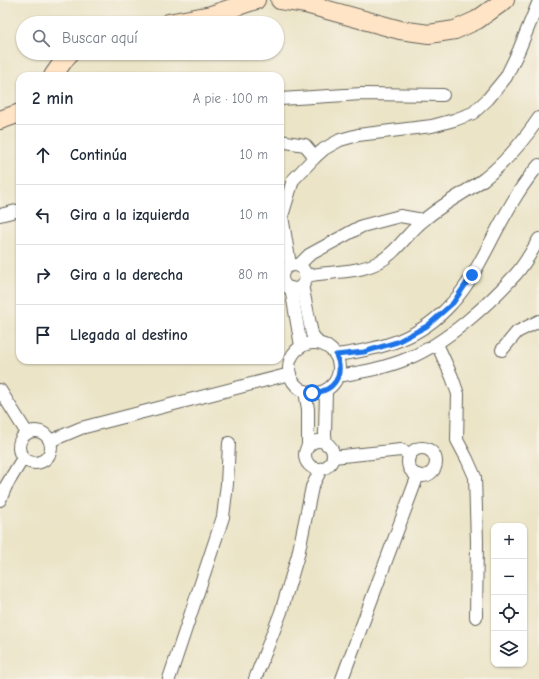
<!DOCTYPE html>
<html lang="es">
<meta charset="utf-8">
<style>
body{margin:0;font-family:"Comic Neue",sans-serif;background:#f2f2f3;color:#1f2937}
.controls{position:absolute;right:12px;bottom:12px;display:grid;overflow:hidden;border-radius:8px;box-shadow:0 1px 3px #0004}
.controls button{width:36px;height:36px;display:grid;place-items:center;padding:0;border:0;border-bottom:1px solid #e0e1e3;background:#fff;color:#1f2937;font:20px sans-serif}
.stop{position:absolute;width:12px;height:12px;margin:-9px;border:3px solid #1a73e8;border-radius:50%;background:#fff}
.stop.end{background:#1a73e8;border-color:#fff;box-shadow:0 1px 4px #0008}
.list{margin:0;padding:0;list-style:none}
h2{display:flex;justify-content:space-between;align-items:center;height:52px;margin:0;padding:0 16px;font-size:17px}
h2 small{font-size:13px;font-weight:400;color:#747a83}
.list li{display:grid;grid-template-columns:26px 1fr auto;gap:12px;align-items:center;box-sizing:border-box;height:60px;padding:0 16px;border-top:1px solid #e0e1e3}
.list b{display:block;font-size:15px;white-space:nowrap}
.list em{font-size:13px;font-style:normal;color:#747a83}
.icon{flex:none;width:22px;height:22px;fill:none;stroke:currentColor;stroke-width:2;stroke-linecap:round;stroke-linejoin:round}
.map{position:relative;flex:none;width:539px;height:679px;overflow:hidden}
.search{position:absolute;background:#fff;box-shadow:0 1px 3px #0004;left:16px;top:16px;width:268px;height:44px;display:flex;align-items:center;gap:10px;box-sizing:border-box;padding:0 14px;border-radius:22px;color:#747a83;font-size:15px}
.panel{position:absolute;background:#fff;box-shadow:0 1px 3px #0004;left:16px;top:72px;width:268px;height:292px;border-radius:12px}
.map>svg:first-child{display:block}
.lines{fill:none;stroke-linecap:round;stroke-linejoin:round}
.street-casing{stroke:#646258;stroke-width:14}
.secondary-casing{stroke:#646258;stroke-width:20}
.street{stroke:#fff;stroke-width:12}
.secondary{stroke:#ffe4c6;stroke-width:18}
.route{stroke:#1a73e8;stroke-width:5}
</style>
<div class="map">
<svg width="539" height="679" viewBox="0 0 539 679">
<rect width="100%" height="100%" fill="#f7f3e8"/>
<filter id="ink" filterUnits="userSpaceOnUse"><feTurbulence type="fractalNoise" baseFrequency=".025" numOctaves="2"/><feDisplacementMap in="SourceGraphic" scale="8" xChannelSelector="R" yChannelSelector="G"/><feConvolveMatrix kernelMatrix="1 2 1 2 8 2 1 2 1" color-interpolation-filters="sRGB"/></filter>
<filter id="wash" filterUnits="userSpaceOnUse"><feTurbulence type="fractalNoise" baseFrequency=".012" numOctaves="4" result="noise"/><feDisplacementMap in="SourceGraphic" scale="16" xChannelSelector="R" yChannelSelector="G"/><feGaussianBlur stdDeviation="0.9" result="paint"/><feColorMatrix in="noise" values="0 0 0 0 0 0 0 0 0 0 0 0 0 0 0 0 0 1.4 0 .05"/><feComposite in="paint" operator="in"/></filter>
<g filter="url(#wash)">
<rect width="100%" height="100%" fill="#ebe4c7"/>
</g>
<g filter="url(#ink)">
<g class="lines">
<defs>
<g id="street">
<path d="M280,99L362,94L443,95"/>
<path d="M280,141L305,145L315,157"/>
<path d="M0,215L20,210"/>
<path d="M290,265L282,216L293,180L315,157L324,149L340,140L358,135L432,126L454,120L473,113L488,99L506,77L519,50L539,1"/>
<circle cx="294" cy="277" r="12"/>
<path d="M298,266L309,255L362,226L400,216L423,220"/>
<path d="M305,276C329,271 354,274 377,263C396,254 407,233 424,220C442,204 465,193 484,179C506,162 524,140 539,118"/>
<path d="M302,285L312,334L318,343"/>
<path d="M291,288L301,346"/>
<circle cx="314" cy="368" r="25"/>
<path d="M437,344L452,377L458,394L457,440L467,459L475,477L477,542L476,617"/>
<path d="M502,350L517,332L539,321"/>
<path d="M336,355C382,349 420,339 452,303C471,283 485,252 498,228C510,206 522,184 539,165"/>
<path d="M338,376C362,372 386,368 409,358C446,343 489,304 516,274C525,264 532,251 539,239"/>
<path d="M0,390L27,433"/>
<path d="M326,390L325,434L326,444"/>
<path d="M305,391L308,409V447"/>
<circle cx="35" cy="447" r="16"/>
<path d="M50,441L81,428L290,374"/>
<circle cx="319" cy="455" r="14"/>
<circle cx="422" cy="462" r="14"/>
<path d="M333,457L401,450L410,454"/>
<path d="M0,500L6,486L23,458"/>
<path d="M169,679L223,517L227,484L229,443"/>
<path d="M255,679L281,612L298,555L312,487L321,469"/>
<path d="M342,679L418,475"/>
</g>
<g id="secondary">
<path d="M280,0L306,4L400,30L429,34L455,30L477,20L505,0"/>
<path d="M168,23L211,15L256,0"/>
<path d="M53,76L64,60L70,53"/>
<path d="M0,120L20,113"/>
</g>
</defs>
<use href="#street" class="street-casing"/>
<use href="#secondary" class="secondary-casing"/>
<use href="#street" class="street"/>
<use href="#secondary" class="secondary"/>
</g>
</g>
<g class="lines" filter="url(#ink)">
<path class="route" d="M312,393C334,392 345,375 336,355L364,352L397,342L427,326L453,303L472,275"/>
</g>
</svg>
<div class="controls">
<button>+</button>
<button>−</button>
<button><svg class="icon" aria-label="locate" viewBox="0 0 24 24"><circle cx="12" cy="12" r="6"/><path d="M12 2v4M12 18v4M2 12h4M18 12h4"/></svg></button>
<button><svg class="icon" aria-label="layers" viewBox="0 0 24 24"><path d="M12 4l9 5-9 5-9-5zM3 14l9 5 9-5"/></svg></button>
</div>
<div class="stop" style="left:312px;top:393px"></div>
<div class="stop end" style="left:472px;top:275px"></div>
<div class="search"><svg class="icon" aria-label="search" viewBox="0 0 24 24"><circle cx="10" cy="10" r="6"/><path d="M15 15l6 6"/></svg>Buscar aquí</div>
<section class="panel">
<h2>2 min<small>A pie · 100 m</small></h2>
<ul class="list">
<li><svg class="icon" aria-label="ahead" viewBox="0 0 24 24"><path d="M12 20V5M6 11l6-6 6 6"/></svg><div><b>Continúa</b></div><em>10 m</em></li>
<li><svg class="icon" aria-label="left" viewBox="0 0 24 24"><path d="M17 20v-9H6M10 6l-5 5 5 5"/></svg><div><b>Gira a la izquierda</b></div><em>10 m</em></li>
<li><svg class="icon" aria-label="right" viewBox="0 0 24 24"><path d="M7 20v-9h11M14 6l5 5-5 5"/></svg><div><b>Gira a la derecha</b></div><em>80 m</em></li>
<li><svg class="icon" aria-label="arrive" viewBox="0 0 24 24"><path d="M6 21V4h12l-3 4 3 4H6"/></svg><div><b>Llegada al destino</b></div></li>
</ul>
</section>
</div>
